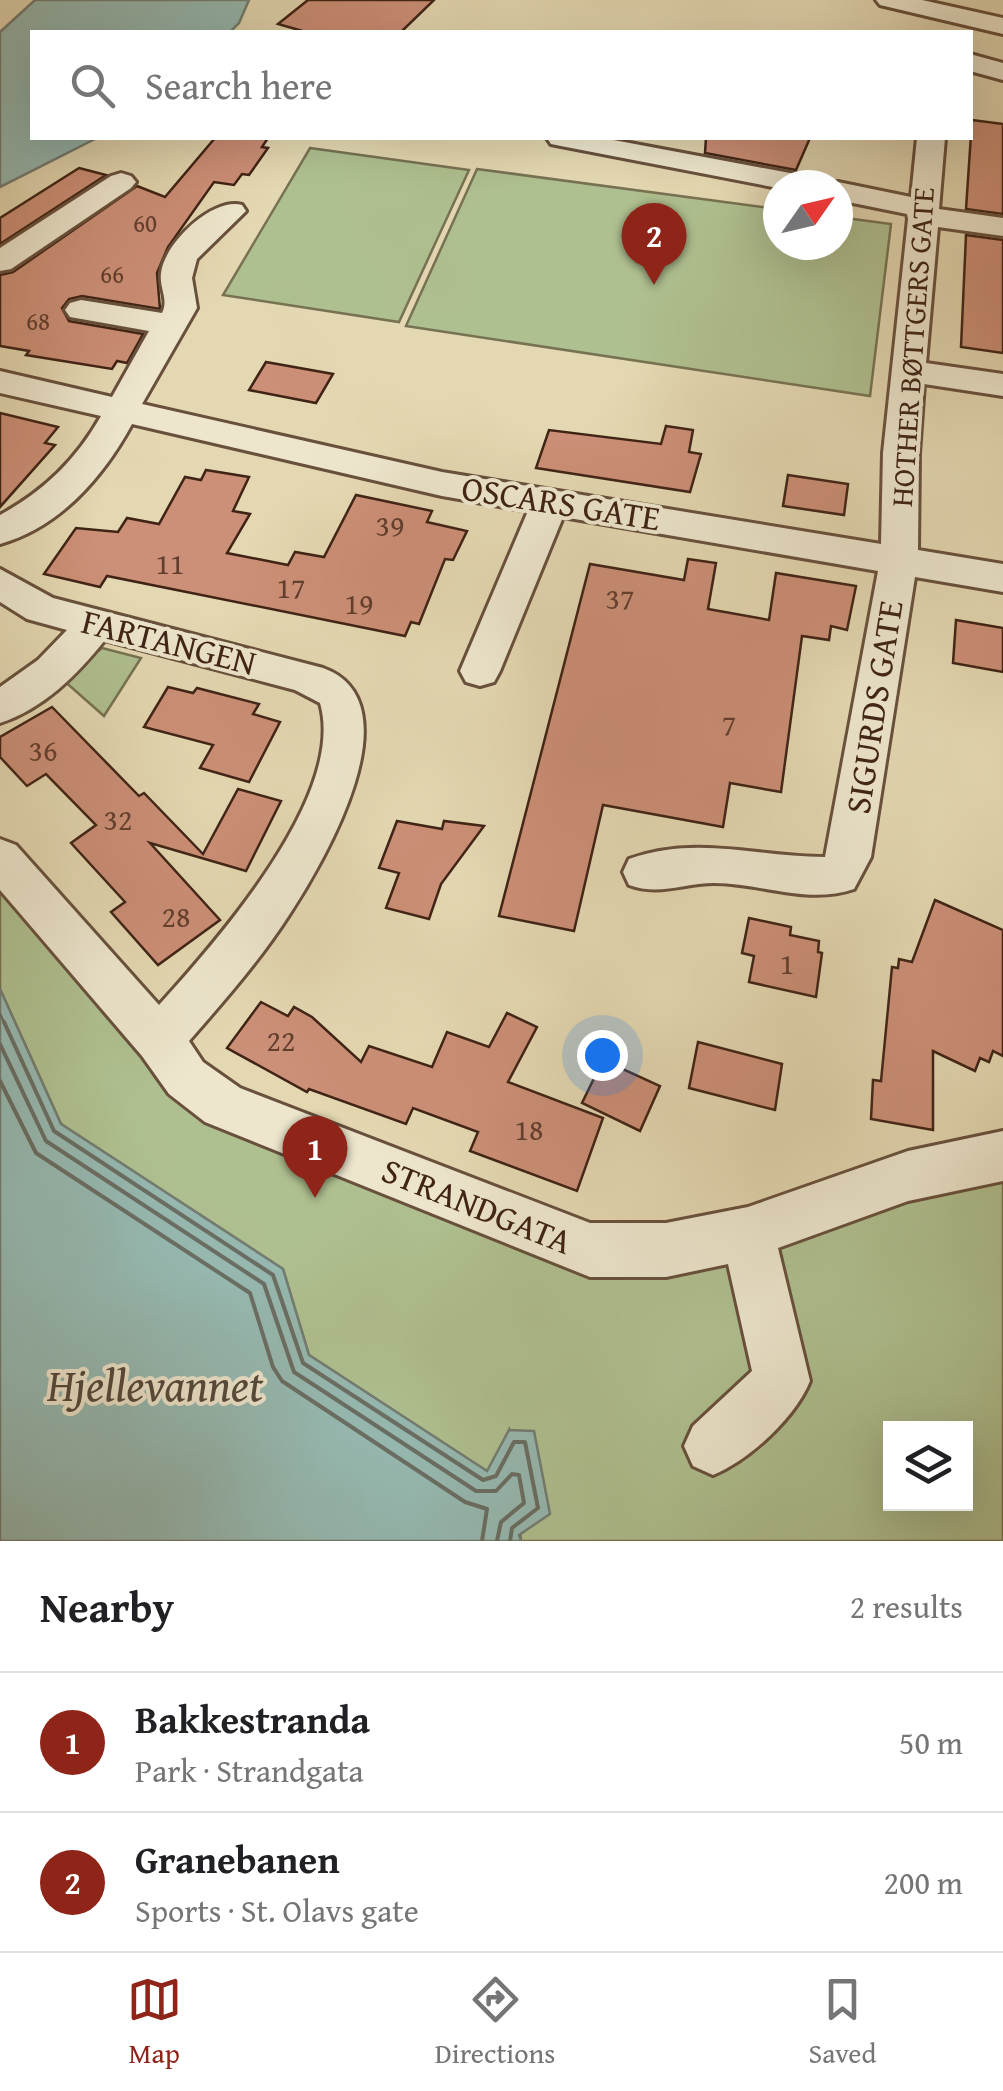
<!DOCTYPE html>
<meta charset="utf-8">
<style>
body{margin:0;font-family:"Gentium Book Plus",serif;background:#f6f6f6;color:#202124}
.controls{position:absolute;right:30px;bottom:30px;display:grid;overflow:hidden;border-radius:0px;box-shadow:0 10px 40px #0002}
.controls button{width:90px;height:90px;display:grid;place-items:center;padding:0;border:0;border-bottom:2px solid #e0e0e0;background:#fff;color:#202124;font:50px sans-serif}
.compass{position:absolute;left:763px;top:170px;width:90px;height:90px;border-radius:50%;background:#fff;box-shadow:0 10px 40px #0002;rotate:56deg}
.you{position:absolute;left:602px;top:1055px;width:35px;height:35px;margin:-25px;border:8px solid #fff;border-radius:50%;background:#1a73e8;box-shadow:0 0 0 15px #1a73e833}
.badge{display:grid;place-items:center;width:65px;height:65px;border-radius:50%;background:#8f2418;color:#fff;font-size:32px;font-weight:700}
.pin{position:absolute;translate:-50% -82px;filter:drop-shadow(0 2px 5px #0008)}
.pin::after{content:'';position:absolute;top:52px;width:35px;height:30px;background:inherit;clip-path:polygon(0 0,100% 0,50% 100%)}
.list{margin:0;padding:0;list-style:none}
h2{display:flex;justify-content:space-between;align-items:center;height:130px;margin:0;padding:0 40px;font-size:42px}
h2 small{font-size:32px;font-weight:400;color:#757577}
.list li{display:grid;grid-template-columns:65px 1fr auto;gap:30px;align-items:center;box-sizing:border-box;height:140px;padding:0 40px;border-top:2px solid #e0e0e0}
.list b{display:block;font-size:38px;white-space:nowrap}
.list p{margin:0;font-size:32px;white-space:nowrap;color:#757577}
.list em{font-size:32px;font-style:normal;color:#757577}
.icon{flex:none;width:55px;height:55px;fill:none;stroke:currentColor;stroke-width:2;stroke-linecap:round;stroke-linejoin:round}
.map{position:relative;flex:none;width:1003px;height:1541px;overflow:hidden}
.search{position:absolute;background:#fff;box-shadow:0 10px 40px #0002;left:30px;right:30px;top:30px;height:110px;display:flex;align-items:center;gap:25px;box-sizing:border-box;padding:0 35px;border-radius:0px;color:#757577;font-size:38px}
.sheet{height:410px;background:#fff}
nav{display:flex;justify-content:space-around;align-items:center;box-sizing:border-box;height:140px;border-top:2px solid #e0e0e0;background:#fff;font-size:28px;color:#757577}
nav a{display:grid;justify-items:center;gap:5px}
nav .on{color:#8f2418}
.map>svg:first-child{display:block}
.green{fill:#afc090;stroke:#777252;stroke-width:2.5;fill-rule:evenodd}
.water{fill:#96b9b1;stroke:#737d73;stroke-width:2.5}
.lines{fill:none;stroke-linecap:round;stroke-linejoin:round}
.shore-far1{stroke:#6a6e63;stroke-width:2.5}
.shore{stroke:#6a6e63;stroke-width:4}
.building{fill:#cc8f77;stroke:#3f2315;stroke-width:2.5}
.minor-casing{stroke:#68503c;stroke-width:6}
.minor{fill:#ede6cd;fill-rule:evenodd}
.labels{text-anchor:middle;stroke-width:8;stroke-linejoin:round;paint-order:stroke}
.far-number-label{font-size:25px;fill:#623e2e}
.far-street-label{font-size:30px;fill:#3f2315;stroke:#ede6cd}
.number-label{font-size:30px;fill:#623e2e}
.street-label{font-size:35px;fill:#3f2315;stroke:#ede6cd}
.near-water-label{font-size:45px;font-style:italic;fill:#55483c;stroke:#ede6cd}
</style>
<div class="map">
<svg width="1003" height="1541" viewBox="0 0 1003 1541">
<rect width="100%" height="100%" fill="#e4d8b2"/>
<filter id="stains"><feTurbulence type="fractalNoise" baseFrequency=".002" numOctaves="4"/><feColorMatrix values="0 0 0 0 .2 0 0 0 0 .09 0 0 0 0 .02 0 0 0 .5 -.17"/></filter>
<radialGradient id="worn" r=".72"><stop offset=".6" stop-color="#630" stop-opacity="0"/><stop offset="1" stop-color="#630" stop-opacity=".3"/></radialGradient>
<g class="green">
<path d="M310,148L469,170L399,322L223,295Z"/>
<path d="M477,169L778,209V245H838V217L891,224L870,396L406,326Z"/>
<path d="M102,648L141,658L104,716L62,679Z"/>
<path d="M0,859L186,1078L589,1250L1003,1163V1541H521L509,1430L488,1472L309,1355L283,1269L61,1124L0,989ZM890,1428H966V1504H890Z"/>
</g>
<g class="water">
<path d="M35,0H249L239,23L230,32H32V138H97L0,187V32Z"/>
<path d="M0,989L61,1124L283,1269L309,1355L487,1471L509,1430L534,1431L550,1514L519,1535L521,1541H0Z"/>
</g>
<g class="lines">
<path class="shore-far1" d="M0,1014L5,1024"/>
<g class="shore">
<path d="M4,1022L54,1131L273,1275L303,1363L483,1480L496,1476L514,1442H525L538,1508L512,1528L510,1541"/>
<path d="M0,1044L46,1141L264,1284L294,1372L476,1491H496L512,1474L519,1475L524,1503L501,1522L497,1541"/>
<path d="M0,1081L36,1153L250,1293L273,1367L282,1381L465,1502L487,1509L482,1541"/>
</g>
</g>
<g class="building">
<path d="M308,0H434L401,32H306L278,24Z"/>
<path d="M972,120L1003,124V214L966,209Z"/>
<path d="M215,138H268L262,147L268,148L249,175L242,174L234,185L214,182L168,247L157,273L160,309L82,296L69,299L62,308L69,321L143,334L127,363L117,361L112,369L26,355L29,351L0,346V275L13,272L137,186L165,197Z"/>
<path d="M706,138H810L796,170L705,153Z"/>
<path d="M79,168L106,175L0,244V218Z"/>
<path d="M966,235L1003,240V353L961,347Z"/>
<path d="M266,362L333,374L316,403L249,390Z"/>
<path d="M0,413L58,427L45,443L55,445L0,507Z"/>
<path d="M666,426L693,430L689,452L701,454L690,492L536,468L549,430L661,444Z"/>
<path d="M206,470L249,477L233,511L250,514L227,553L288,565L295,552L324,557L356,495L432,511L427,522L467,531L453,560L445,559L419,624L411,622L405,636L107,576L100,587L44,574L76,528L118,532L127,518L159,524L185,477L201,480Z"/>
<path d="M788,475L848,484L844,515L783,506Z"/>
<path d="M688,559L716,563L708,609L769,620L776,573L856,586L847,630L831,626L829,640L802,636L781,792L730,783L723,827L603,805L574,931L499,916L590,564L684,580Z"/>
<path d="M956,620L1003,628V672L953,663Z"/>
<path d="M168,687L193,693L197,688L259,704L253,714L280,722L249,782L200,768L213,745L144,727Z"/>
<path d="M52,707L139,796L144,793L203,854L238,789L281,801L246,871L150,843L220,920L158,965L111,912L125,902L71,843L96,825L46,774L27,786L0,757V737Z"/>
<path d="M397,821L442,829L444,821L484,826L441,884L429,919L386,908L399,873L379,868Z"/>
<path d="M935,900L1003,930V1056L993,1051L989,1062L980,1058L975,1071L933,1051V1130L871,1119L873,1080L881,1081L892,967L898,968L899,959L912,962Z"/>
<path d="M749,918L791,927L790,935L819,941L818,952L822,953L816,997L749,982L754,956L742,953Z"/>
<path d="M261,1002L288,1016L294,1007L312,1017L361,1062L369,1046L432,1067L447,1032L489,1047L507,1013L537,1027L508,1082L603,1118L577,1191L470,1151L478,1132L413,1108L406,1124L309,1089L307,1092L227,1048Z"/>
<path d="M698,1042L782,1064L775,1110L689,1088Z"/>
<path d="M603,1060L660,1086L640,1131L582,1103Z"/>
</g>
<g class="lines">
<defs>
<g id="minor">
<path d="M876,0H922L1003,18V34L880,5Z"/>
<path d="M970,54L1003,63V80L970,71Z"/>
<path d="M547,138H603L806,176L816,179L821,185H778V188L561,146L551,144Z"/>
<path d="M917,138H945L939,209L1003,218V236L938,227L926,363L1003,374V396L924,384L919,453L918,550L1003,564V592L915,577L871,857L854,889C808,905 761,883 714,883C685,883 658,896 629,885L623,872L629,859C697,835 757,857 825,857L878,571L563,517L500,671L494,682L480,686L466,682L460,671L528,511L442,496L132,424C103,477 60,527 0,544V515C44,491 76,460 101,416L0,393V371L112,397L149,331L70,317L65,310L70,303L81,300L162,313C169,299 159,288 161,273C164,244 212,197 242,205L246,211L197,259L192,278L197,308L142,404L442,472L881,544L883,453L908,219L907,214L838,200V185H827L838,182L911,197Z"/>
<path d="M121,173L131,176L136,182L131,188L11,269L0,271V248L111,176Z"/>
<path d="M0,569L53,598L323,668C417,702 324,862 289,915C260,960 224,1001 189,1041L203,1062L240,1088L590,1223H666L748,1207L908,1151L1003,1131V1181L908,1201L778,1248L810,1381C795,1418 749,1460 713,1475L693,1466L684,1446L693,1426L752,1371L728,1264L666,1277H590L205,1122L169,1094L142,1056L0,890V839L16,845L159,1005C216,942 347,795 320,703L295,690L105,640C77,675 43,709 0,723V687L38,660L67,630L27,619L0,602Z"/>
</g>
</defs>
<use href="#minor" class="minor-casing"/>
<use href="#minor" class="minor"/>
</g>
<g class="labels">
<g class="far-number-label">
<text x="145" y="232">60</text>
<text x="112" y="283">66</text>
<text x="38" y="330">68</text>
</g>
<g class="far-street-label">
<text transform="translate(913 347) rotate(-86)" y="10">HOTHER BØTTGERS GATE</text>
</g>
<g class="number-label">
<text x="390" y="536">39</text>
<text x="170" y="574">11</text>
<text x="291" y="598">17</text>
<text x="620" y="609">37</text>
<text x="359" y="614">19</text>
<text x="729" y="735">7</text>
<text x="43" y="761">36</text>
<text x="118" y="830">32</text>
<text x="176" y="927">28</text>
<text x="787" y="974">1</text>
<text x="281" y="1051">22</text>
<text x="529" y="1140">18</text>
</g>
<g class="street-label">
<text transform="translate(561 503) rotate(9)" y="12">OSCARS GATE</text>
<text transform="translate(169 642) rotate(14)" y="12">FARTANGEN</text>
<text transform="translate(874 707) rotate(-81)" y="12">SIGURDS GATE</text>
<text transform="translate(477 1206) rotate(22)" y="12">STRANDGATA</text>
</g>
<g class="near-water-label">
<text x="155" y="1401">Hjellevannet</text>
</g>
</g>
<rect width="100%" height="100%" filter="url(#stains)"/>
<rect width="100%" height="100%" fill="url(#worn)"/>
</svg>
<div class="controls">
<button><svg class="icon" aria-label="layers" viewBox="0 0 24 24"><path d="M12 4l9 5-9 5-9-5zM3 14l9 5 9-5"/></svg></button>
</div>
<svg class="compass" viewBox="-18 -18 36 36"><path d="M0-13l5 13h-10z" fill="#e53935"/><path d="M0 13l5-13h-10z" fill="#757577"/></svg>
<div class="you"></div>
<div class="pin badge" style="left:315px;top:1198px">1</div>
<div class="pin badge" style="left:654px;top:285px">2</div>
<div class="search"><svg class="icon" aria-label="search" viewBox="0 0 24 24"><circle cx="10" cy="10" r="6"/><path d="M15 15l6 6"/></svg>Search here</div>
</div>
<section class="sheet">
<h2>Nearby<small>2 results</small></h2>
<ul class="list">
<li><span class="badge">1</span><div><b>Bakkestranda</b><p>Park · Strandgata</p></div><em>50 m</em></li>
<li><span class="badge">2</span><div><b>Granebanen</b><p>Sports · St. Olavs gate</p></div><em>200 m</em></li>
</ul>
</section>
<nav>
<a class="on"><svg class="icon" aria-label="map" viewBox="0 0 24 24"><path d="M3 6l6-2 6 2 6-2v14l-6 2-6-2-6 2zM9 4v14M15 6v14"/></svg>Map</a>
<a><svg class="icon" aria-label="directions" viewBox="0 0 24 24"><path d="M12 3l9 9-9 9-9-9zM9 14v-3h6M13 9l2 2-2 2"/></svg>Directions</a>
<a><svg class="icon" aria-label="saved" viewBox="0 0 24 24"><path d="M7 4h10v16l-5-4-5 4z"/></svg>Saved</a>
</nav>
